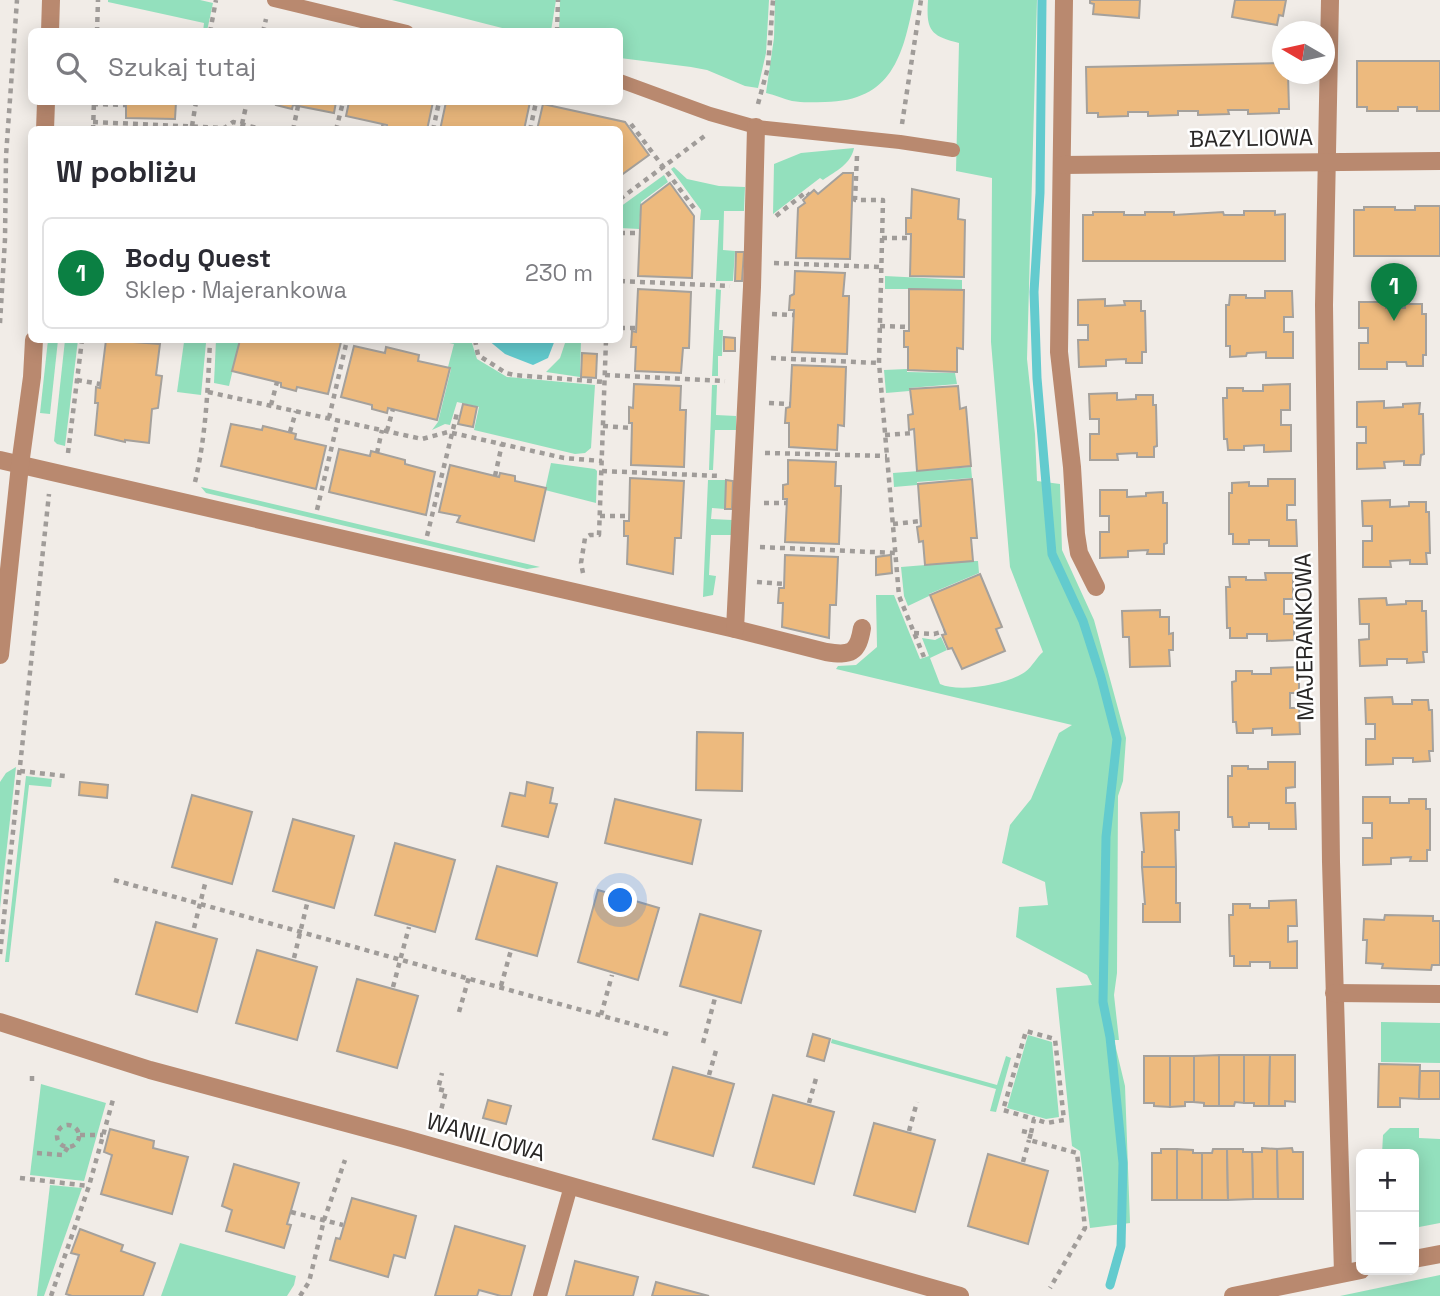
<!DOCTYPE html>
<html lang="pl">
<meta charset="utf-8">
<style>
body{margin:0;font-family:"Space Grotesk",sans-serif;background:#f2f2f3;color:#2b2b33}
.controls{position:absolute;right:21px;bottom:21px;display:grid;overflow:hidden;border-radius:10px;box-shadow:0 4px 18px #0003}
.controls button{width:63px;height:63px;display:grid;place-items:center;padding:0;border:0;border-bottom:2px solid #e1e1e2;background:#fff;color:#2b2b33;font:35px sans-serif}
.compass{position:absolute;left:1272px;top:21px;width:63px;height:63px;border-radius:50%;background:#fff;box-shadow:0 4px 18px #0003;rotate:279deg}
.you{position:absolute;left:621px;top:901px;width:24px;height:24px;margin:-18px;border:5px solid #fff;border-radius:50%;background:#1a73e8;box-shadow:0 0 0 10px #1a73e833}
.badge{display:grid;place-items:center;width:46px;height:46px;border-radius:50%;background:#0b8043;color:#fff;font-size:23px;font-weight:700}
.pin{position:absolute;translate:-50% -58px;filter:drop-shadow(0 2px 4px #0008)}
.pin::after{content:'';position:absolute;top:37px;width:24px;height:21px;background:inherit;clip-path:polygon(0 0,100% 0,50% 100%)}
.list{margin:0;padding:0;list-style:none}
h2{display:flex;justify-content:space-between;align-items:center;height:91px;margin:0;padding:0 28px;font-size:30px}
h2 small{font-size:23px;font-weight:400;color:#7c7c81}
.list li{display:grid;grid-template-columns:46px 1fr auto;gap:21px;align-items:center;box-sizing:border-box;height:112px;margin:0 14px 14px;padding:0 14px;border:2px solid #e1e1e2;border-radius:10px}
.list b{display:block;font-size:26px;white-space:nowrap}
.list p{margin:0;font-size:23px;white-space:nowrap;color:#7c7c81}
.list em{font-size:23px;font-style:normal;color:#7c7c81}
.icon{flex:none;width:38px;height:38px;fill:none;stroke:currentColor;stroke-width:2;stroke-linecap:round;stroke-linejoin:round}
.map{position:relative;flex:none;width:1440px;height:1296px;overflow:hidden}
.search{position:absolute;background:#fff;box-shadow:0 4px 18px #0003;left:28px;top:28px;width:595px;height:77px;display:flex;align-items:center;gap:18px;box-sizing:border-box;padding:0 24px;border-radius:10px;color:#7c7c81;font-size:26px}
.panel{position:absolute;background:#fff;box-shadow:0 4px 18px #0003;left:28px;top:126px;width:595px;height:217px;border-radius:10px}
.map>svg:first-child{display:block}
.green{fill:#93e0bd}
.water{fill:#63cbce}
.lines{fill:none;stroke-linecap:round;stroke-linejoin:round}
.stream{stroke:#63cbce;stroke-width:9}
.building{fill:#edba7e;stroke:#a5a19c;stroke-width:2}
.path{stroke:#a09c99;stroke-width:4.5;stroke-dasharray:5 5;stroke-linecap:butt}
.service{stroke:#b9896f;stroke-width:14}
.minor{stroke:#b9896f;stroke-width:18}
.labels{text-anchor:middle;stroke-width:5;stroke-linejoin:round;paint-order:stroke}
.street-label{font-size:23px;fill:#292726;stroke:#fff}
</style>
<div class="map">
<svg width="1440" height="1296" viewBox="0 0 1440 1296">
<rect width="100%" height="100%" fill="#f1ece7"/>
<g class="green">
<path d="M108,0H200L213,3L207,31L203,32L204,23L108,2Z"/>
<path d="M392,0H556L551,31H514Z"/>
<path d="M560,0H769L766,53L758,88L745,86L707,70L691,67L620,58V32L559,31Z"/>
<path d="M775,0H914C903,56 892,101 825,102C814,102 803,103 792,101C784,99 775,95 766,93L774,38Z"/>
<path d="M928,0H1037L1027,359L1035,434L1037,481L1060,484L1062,550L1094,620L1126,738L1123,781L1118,796L1117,973L1114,995L1119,1040H1114L1125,1086L1130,1223L1090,1228L1080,1151L1072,1146L1056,988L1092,985L1087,975L1016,937L1019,907L1048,905L1045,882L1002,863L1010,825L1031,799L1059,733L1072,725L836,669L838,666L856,665L877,647L876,595H894L920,659L929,656L922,638L935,640L941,637L947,650L930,658L940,684C960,693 1008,684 1025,672C1033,666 1036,658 1043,652L1010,567L991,342L992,178L956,171L959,43C930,36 926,30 928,0Z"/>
<path d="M854,148C851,164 836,171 823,180L820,178L773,214L774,164L801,153Z"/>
<path d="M674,167L687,179L719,186L745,187L744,211H724L723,250L735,251L733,281H716L719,220H700L701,210L671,169Z"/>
<path d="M664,175L668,182L641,202L639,229L620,228V207Z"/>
<path d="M885,276L962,280V289H885Z"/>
<path d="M716,289L721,290L719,330H723L722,356H718V376H712Z"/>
<path d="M48,340H58L50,414L40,413Z"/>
<path d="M65,340H78L65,446L57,444L54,441Z"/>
<path d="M216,340H240L229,386L214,383Z"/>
<path d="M435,340H471L477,359L507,377L595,385L591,448L585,453L575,454L474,430L479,407L457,402L450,425L445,424L432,430L438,422L451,369L448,367L454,344Z"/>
<path d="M566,340H581L580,377L546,372L560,358Z"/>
<path d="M184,342L206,343L201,395L177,392Z"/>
<path d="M907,369V372L955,373L957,384L909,388V391L886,393L884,370Z"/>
<path d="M712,385H717L716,415L736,416V430H715L713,470H709Z"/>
<path d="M551,463L595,469L597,471L596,503L545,490Z"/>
<path d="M971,467L972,478L917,482V485L894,487L893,473Z"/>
<path d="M708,480H726L725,509L712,508L711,519L732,520V535H711L709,575L716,576L713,595L703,597Z"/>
<path d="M201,487L540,567L527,569L206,493Z"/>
<path d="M974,561H978L979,573L929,594V596L908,606L904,596L901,567Z"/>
<path d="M16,767L0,908V782L6,773Z"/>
<path d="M26,776L52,779L51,787L29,785L9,962H5Z"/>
<path d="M1381,1022L1440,1023V1063L1381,1062Z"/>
<path d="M1028,1035L1052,1042L1059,1117L1046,1119L1007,1108Z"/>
<path d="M832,1039L997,1085L1006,1056L1011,1058L996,1112L990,1111L996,1089L831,1043Z"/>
<path d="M41,1084L106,1103L84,1181L30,1175Z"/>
<path d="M1390,1128H1419V1138L1440,1139V1223L1414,1228V1154H1382L1383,1135Z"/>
<path d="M50,1185L82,1188L44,1296H37Z"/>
<path d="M180,1243L296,1276L294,1285L287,1296H161Z"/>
<path d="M1440,1275V1296H1340Z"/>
</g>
<path class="water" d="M488,340H555L548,358L533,365L505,354Z"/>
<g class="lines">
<path class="stream" d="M1042,0L1040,193L1034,292L1037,378L1052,554L1083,621L1101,677L1117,739L1106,837L1103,1002L1110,1037L1123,1163L1121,1246L1110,1285"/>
</g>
<g class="building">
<path d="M1090,0H1140L1139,18L1093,14L1094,4L1090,3Z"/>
<path d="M1235,0H1286L1283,16L1279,15L1277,25L1232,17Z"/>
<path d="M1357,61H1440V111H1417V107H1398V111H1367V107H1357Z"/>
<path d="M1282,63V74H1288L1289,109H1279V113L1248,114V110H1228L1229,114L1198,115V111H1178V115L1148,116V112H1128V116L1098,117V113H1087L1086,67Z"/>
<path d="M126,102H176L175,119L126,118Z"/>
<path d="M277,102H336L334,113L293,105L292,109L276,105Z"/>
<path d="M349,102H433L427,130H387V125L346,116Z"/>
<path d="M446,102H530L524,130H440Z"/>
<path d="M543,104L625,122L649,155L620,176V130H537Z"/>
<path d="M843,173H853L850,259L796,258L798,208L805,203L803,200L814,190L818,194Z"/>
<path d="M670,183L694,216L692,278L638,276L641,205Z"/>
<path d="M912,189L959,199L958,219L965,220L964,277L910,276L911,234H906V218H911Z"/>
<path d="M1415,206H1440V256H1354V210H1364V207H1395V210H1415Z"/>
<path d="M1244,211H1275V215L1285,214V261H1083V215H1093V212H1124V215H1145V212H1174V215L1223,212L1224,215H1244Z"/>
<path d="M736,252H744L742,281H735Z"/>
<path d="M795,271L845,273L843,296H849V299L847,354L792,352L794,310H789L790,296L794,294Z"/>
<path d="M638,289L691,292L689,348H683L681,373L635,371L636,347H631L632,331L636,332Z"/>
<path d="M909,289L964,290L963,349L957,348V372L908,370V347H904V331H909Z"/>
<path d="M1265,291H1292L1293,317H1284V332H1293V358H1266V352L1247,353L1246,356L1230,357V346H1226V305H1229L1230,295H1246V298H1265Z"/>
<path d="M1105,299V306L1125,305L1124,301H1141V311H1145L1146,352H1142V363H1126V359L1106,360V366L1079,367L1078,340H1088V325H1078V300Z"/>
<path d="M1359,302H1386V308H1405V304H1422V314H1426V355H1423V366H1407L1406,362H1387V369H1359V343H1368V328H1359Z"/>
<path d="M724,337L735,338V351H724Z"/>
<path d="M106,340L160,344L156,375L162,376L158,408L152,409L149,443L125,440V442L95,435L98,403H95L96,387L100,388Z"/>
<path d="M240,340H330L341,342L328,394L297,387L296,391L281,387V383L232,371Z"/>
<path d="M354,346L385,353L386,347L419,355L418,361L450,368L437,420L388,408L387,413L372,409V405L341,397Z"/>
<path d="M582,353L597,354L596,378L581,377Z"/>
<path d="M792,365L846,367L844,426L838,425L837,450L789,447V423H785L786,408L790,407Z"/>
<path d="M634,384L681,386L680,410H686L684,467L631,465L632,423H629V407L633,408Z"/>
<path d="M1290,384V410H1281V425H1291V451L1264,452V445L1244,446V450H1228L1227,439H1224L1223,398H1227V388H1243V391H1263V385Z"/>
<path d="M958,386L960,409L966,407L971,466L917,471L914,429L909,430L908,415L913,414L910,389Z"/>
<path d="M1117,393V400L1136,399V395H1153V405H1156L1157,446L1154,447V457H1137V453L1117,454L1118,460H1090V434H1099V419H1090L1089,394Z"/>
<path d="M1384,401V408L1403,407V404L1420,403L1419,414H1423L1424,454L1421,455L1420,465H1404V461L1384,462L1385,468L1357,469V443H1366V427H1357V402Z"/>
<path d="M463,404L477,407L473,427L458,424Z"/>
<path d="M231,424L262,430L263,426L296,434L295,439L326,446L316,489L221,466Z"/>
<path d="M339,449L370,456L371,451L405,460V464L435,472L426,515L329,492Z"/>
<path d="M788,460L836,462L835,486H841V491L839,544L785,542L787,499H783V485L788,484Z"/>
<path d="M450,465L499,477L500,473L515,476V481L546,488L534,541L457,522L460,516L439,512Z"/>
<path d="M630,478L684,481L681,538H675L673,574L627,564L628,536H624V521H629Z"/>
<path d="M972,479L977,538H971L973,561L925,565L923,541L919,542L917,527L921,526L918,484Z"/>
<path d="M1268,479H1295V505H1287V520H1296L1297,546H1269V540H1249V544H1233V534H1229V493H1232V483L1249,482V486H1268Z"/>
<path d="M726,480L733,481L732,509H725Z"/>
<path d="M1100,490H1127V497L1146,496V493L1163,492V503H1167V543L1164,544V554H1147L1148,550L1128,551V557L1100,558V532H1109V516H1100Z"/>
<path d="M1390,500V507L1409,506V502H1426V512H1429L1430,553H1426L1427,564H1410V560L1390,561L1391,567H1363V541H1372V526H1363L1362,501Z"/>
<path d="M785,555L838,557L836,605H830L829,638L782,627L783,603H778L779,588H784Z"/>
<path d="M891,555L892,573L876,575V557Z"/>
<path d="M1265,573H1293V599H1284V614H1294V640L1267,641V634H1247V638H1230V628H1227L1226,587H1230L1229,577H1246V580H1266Z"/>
<path d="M980,574L1002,627L996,629L1005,651L962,669L952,648L948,649L942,635L946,634L930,595Z"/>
<path d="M1386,598L1387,605L1406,604V601H1422V611H1426L1427,652H1423L1424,662L1407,663V659H1387V665L1360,666L1359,640L1369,639V624H1360L1359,599Z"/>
<path d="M1160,610V617H1169V634L1173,633V650H1169L1170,666L1130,667L1129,637H1123L1122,611Z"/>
<path d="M1299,667V693H1290V708H1299L1300,734L1272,735V728L1253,729V733H1237L1236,722H1233L1232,682L1236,681V671H1252V674H1271V668Z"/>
<path d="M1392,697L1393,704H1412V700H1428L1429,710H1432L1433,751H1429L1430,761L1413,762V758H1393V764L1366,765V739H1375V724H1366L1365,698Z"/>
<path d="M697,732L743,733L742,791L696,790Z"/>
<path d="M1268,762H1295V787L1286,788V803H1295L1296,829H1269V823H1249V827H1233L1232,817H1228V776H1232V766H1248V769H1268Z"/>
<path d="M80,782L108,785L107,798L79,795Z"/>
<path d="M527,782L553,788L550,803L557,804L548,837L502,826L510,793L525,796Z"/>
<path d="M192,795L252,812L232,884L172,867Z"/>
<path d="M1363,797H1390V803H1409V799H1426V809H1430V850H1427V861H1410L1411,857L1391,858V864L1363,865V838H1372V823H1363Z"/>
<path d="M615,799L701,820L692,864L605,843Z"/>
<path d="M1179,812V830H1175L1176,867H1142V852H1144L1141,813Z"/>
<path d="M293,819L354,836L334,908L273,891Z"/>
<path d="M395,843L455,860L435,932L375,915Z"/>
<path d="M497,866L557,883L537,956L476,939Z"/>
<path d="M1142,867H1176V903H1180V922H1143V904H1145Z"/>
<path d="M598,890L659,908L638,980L578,962Z"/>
<path d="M1296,900L1297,926H1288V942L1297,941V968H1270V962H1250V966H1234V956H1230L1229,915H1233V904H1250V908H1269V901Z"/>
<path d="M700,914L761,931L741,1003L680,986Z"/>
<path d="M1385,915L1433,916V921H1440V965H1432L1431,970L1382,968L1383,964L1366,963L1367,940H1363L1364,919L1384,920Z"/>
<path d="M156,922L217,939L197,1012L136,994Z"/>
<path d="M257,950L317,967L297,1040L236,1023Z"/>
<path d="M357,979L418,996L397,1068L337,1051Z"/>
<path d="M813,1034L830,1039L824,1061L807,1056Z"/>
<path d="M1219,1055V1106H1204V1103L1194,1102V1056Z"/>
<path d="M1219,1055H1244V1103L1235,1102L1234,1106H1219Z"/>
<path d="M1244,1055H1270L1269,1106H1254V1103H1244Z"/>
<path d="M1270,1055H1295V1102L1285,1101V1106H1269Z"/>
<path d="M1144,1056H1170V1107L1154,1106V1103H1144Z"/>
<path d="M1170,1056H1194V1102H1185V1106L1170,1107Z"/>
<path d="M1379,1064L1420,1065L1419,1099L1400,1098V1107H1378Z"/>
<path d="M673,1067L734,1084L713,1156L653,1139Z"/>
<path d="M1420,1071H1440V1099H1419Z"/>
<path d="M773,1095L834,1112L814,1184L753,1167Z"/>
<path d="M488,1100L511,1106L506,1124L483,1118Z"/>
<path d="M874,1123L935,1140L915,1212L854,1195Z"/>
<path d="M110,1129L154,1141L153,1148L188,1157L172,1214L101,1194L112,1155L104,1152Z"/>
<path d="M1262,1148L1277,1149L1278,1199H1253L1252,1152H1262Z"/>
<path d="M1292,1148L1293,1152H1303V1199H1278L1277,1149Z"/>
<path d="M1161,1149H1177V1200H1152V1153H1161Z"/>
<path d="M1177,1149L1193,1150V1153H1202V1200H1177Z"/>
<path d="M1213,1149H1227L1228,1200H1202V1153H1212Z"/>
<path d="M1227,1149H1243V1152H1252L1253,1199L1228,1200Z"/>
<path d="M988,1154L1048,1171L1028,1244L968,1226Z"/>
<path d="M234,1164L299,1183L287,1224L291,1225L284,1248L226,1231L232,1210L222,1206Z"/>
<path d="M352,1198L416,1216L405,1258L394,1255L388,1277L330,1260L336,1238L340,1239Z"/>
<path d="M455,1226L525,1246L511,1296H501L479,1290L477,1296H435Z"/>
<path d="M80,1229L123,1245L121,1251L155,1263L143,1296H72L66,1294L79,1255L71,1253Z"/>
<path d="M575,1261L638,1277L633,1296H566Z"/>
<path d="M656,1282L709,1296H652Z"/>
</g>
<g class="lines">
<g class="path">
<path d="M97,32L98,0"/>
<path d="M210,32L216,0"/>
<path d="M263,32L266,19"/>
<path d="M557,32L558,0"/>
<path d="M93,104L126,105"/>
<path d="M758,104L768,67L773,0"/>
<path d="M93,122L224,128"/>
<path d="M242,124L247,102"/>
<path d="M631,124L694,208"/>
<path d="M902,124L921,0"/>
<path d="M192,126L196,102"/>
<path d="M223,129L233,122L265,130"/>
<path d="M93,130L94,102"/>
<path d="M293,130L298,106"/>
<path d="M336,130L343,102"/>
<path d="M382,130L384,124"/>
<path d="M433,130L439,102"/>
<path d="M530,130L536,102"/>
<path d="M857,156L855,200H883L879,363L899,596L924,657"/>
<path d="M620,199L706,135"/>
<path d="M776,216L806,192L809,195"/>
<path d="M620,233H640"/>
<path d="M882,238H910"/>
<path d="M774,263L880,267"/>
<path d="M620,281L730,286"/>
<path d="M772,314L794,315"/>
<path d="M0,323L5,239L6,156L17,0"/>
<path d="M880,326L909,327"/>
<path d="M620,328H636"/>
<path d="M475,340L478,355L506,373L514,375L604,382"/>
<path d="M771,358L879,363"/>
<path d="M605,375L725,381"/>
<path d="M77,380L100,384"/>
<path d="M208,392L422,439L448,432L564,458L602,461"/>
<path d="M769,403L790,404"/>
<path d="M271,405L277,382"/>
<path d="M329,418L347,340"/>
<path d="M603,426L632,428"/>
<path d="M387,431L393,409"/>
<path d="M290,432L296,411"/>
<path d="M885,435L914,433"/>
<path d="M68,453L82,340"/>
<path d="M377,453L382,430"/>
<path d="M765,453L887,456"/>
<path d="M602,471L720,476"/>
<path d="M495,476L502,444"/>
<path d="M195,482C206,436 208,387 210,340"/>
<path d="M764,503H787"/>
<path d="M317,510L338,420"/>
<path d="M600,516H629"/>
<path d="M893,524L921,521"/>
<path d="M427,536L457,413L461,414"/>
<path d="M760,547L895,553"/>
<path d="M583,573L581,563L585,538L590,535H599L606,340"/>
<path d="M757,582L784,584"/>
<path d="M914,633L934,634L945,631"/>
<path d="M20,771L65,776"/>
<path d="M114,880L671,1035"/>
<path d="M194,928L206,880"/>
<path d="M0,954L49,494"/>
<path d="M294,958L307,904"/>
<path d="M501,986L511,950"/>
<path d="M393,987L409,927"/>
<path d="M459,1012L469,977"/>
<path d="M601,1015L612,975"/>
<path d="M703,1043L715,998"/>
<path d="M709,1075L717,1047"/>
<path d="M32,1081V1074"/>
<path d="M809,1103L817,1075"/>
<path d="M439,1118L446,1091L438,1089L442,1073"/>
<circle cx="68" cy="1136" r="11"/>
<path d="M909,1131L917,1102"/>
<path d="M1022,1131L1031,1133L1029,1140L1077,1153L1085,1228L1050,1288"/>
<path d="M1031,1133L1034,1119L1047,1123L1064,1120L1055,1039L1026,1031L1003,1110L1034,1119"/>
<path d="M80,1135H103"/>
<path d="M37,1153L63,1155L68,1147"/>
<path d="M1023,1162L1029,1140"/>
<path d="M20,1178L89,1186"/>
<path d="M291,1212L343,1225"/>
<path d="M51,1296L89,1186L114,1096"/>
<path d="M300,1296L309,1282L324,1220L345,1160"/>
</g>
<g class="service">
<path d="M274,0L407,32"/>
<path d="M620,81L710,114L756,127L900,142L953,150"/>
<path d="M540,1296L571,1186"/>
</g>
<g class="minor">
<path d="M1064,0L1059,352L1072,467L1076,534L1079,553L1096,587"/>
<path d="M1330,0L1324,305L1331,862L1343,1273"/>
<path d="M50,32L51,0"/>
<path d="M45,130L46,102"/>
<path d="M1062,165L1440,161"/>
<path d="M0,460L735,629L826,652C851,656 858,653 862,628"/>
<path d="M735,629L752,287L756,127"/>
<path d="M0,655L20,465L32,377L34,340"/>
<path d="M1334,993L1440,994"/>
<path d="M0,1022L150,1070L402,1138L960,1296"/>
<path d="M1414,1259L1440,1254"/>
<path d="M1233,1296L1361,1270"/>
</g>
</g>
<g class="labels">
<g class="street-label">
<text transform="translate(1251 138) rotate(-1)" y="8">BAZYLIOWA</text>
<text transform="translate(1304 637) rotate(-91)" y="8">MAJERANKOWA</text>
<text transform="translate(486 1137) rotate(16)" y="8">WANILIOWA</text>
</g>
</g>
</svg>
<div class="controls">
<button>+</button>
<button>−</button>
</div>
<svg class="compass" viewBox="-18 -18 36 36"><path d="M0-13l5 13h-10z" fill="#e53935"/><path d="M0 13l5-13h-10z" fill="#7c7c81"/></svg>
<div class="you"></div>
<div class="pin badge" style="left:1394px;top:321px">1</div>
<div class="search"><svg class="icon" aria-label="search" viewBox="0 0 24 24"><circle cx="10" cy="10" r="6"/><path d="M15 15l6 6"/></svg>Szukaj tutaj</div>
<section class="panel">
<h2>W pobliżu<small></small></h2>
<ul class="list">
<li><span class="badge">1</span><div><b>Body Quest</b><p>Sklep · Majerankowa</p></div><em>230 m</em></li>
</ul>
</section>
</div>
